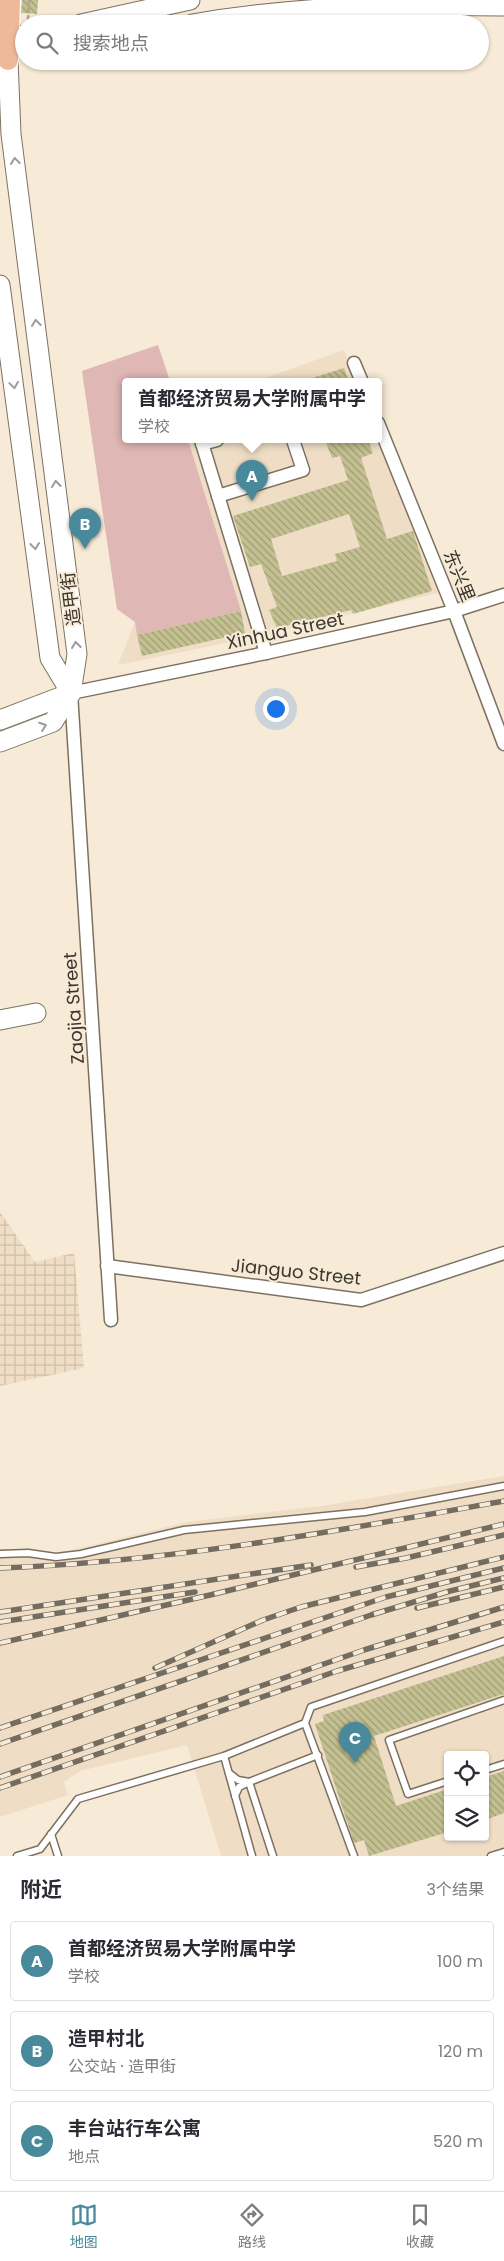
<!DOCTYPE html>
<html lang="zh">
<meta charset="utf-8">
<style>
body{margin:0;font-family:Poppins,"Noto Sans SC",sans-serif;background:#f2f2f3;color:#2b2b33}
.controls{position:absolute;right:15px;bottom:15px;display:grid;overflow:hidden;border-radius:5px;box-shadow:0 1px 4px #0004}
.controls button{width:45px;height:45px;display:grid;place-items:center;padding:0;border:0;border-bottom:1px solid #e1e1e2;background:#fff;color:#2b2b33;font:25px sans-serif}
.you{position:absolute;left:275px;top:708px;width:18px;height:18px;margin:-12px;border:4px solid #fff;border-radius:50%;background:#1a73e8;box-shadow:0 0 0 8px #1a73e833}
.badge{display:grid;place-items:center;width:32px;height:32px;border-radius:50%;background:#488a9b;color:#fff;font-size:16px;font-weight:700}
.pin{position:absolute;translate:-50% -41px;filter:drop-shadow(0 1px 2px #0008)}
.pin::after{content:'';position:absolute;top:26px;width:18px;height:15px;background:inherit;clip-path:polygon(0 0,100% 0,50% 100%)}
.popup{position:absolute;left:122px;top:378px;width:260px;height:65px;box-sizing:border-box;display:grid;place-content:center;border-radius:5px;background:#fff;filter:drop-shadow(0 1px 4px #0005);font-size:16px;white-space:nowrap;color:#7c7c81}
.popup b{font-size:19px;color:#2b2b33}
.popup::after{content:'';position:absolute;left:50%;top:100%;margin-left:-10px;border:10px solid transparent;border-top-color:#fff}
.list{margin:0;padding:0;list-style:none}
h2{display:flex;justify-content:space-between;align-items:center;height:65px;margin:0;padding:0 20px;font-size:21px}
h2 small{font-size:16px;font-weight:400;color:#7c7c81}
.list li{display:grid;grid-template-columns:32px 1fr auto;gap:15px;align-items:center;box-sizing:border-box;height:80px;margin:0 10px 10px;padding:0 10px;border:1px solid #e1e1e2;border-radius:5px}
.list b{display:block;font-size:19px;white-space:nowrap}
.list p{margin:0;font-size:16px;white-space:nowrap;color:#7c7c81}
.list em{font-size:16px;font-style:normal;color:#7c7c81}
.icon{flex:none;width:28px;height:28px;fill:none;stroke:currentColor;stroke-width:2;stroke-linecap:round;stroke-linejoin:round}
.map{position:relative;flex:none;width:504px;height:1856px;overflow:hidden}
.search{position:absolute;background:#fff;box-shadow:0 1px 4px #0004;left:15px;right:15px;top:15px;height:55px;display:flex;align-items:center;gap:12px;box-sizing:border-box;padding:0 18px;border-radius:28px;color:#7c7c81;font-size:19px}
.sheet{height:335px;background:#fff}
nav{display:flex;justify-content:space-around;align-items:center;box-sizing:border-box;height:70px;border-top:1px solid #e1e1e2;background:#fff;font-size:14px;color:#7c7c81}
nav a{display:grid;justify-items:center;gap:2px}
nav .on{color:#488a9b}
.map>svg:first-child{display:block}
.built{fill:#efdec5;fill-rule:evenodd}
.industrial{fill:url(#industrial-grid)}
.pitch{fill:#dfb7b5}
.building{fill:url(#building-back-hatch);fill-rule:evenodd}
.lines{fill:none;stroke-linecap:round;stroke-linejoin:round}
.lane-casing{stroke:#7c7160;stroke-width:9}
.street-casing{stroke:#7c7160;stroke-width:15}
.secondary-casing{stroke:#7c7160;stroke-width:21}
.primary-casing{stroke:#fff;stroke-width:22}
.path{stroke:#afa596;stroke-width:2.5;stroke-dasharray:5 2.5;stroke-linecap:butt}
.lane{stroke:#fff;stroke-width:6}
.street{stroke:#fff;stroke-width:12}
.secondary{stroke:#fff;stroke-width:19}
.primary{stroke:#efb999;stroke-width:20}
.rail-casing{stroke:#736c61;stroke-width:5.5}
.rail{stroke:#f7ead7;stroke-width:4;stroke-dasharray:11;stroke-linecap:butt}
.oneway{stroke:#9d9a97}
.labels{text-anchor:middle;stroke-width:4;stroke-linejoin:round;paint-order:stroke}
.street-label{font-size:18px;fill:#3b362f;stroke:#f7ead7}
</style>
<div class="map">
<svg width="504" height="1856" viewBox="0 0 504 1856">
<defs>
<pattern id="industrial-grid" width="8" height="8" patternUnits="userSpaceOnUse" patternTransform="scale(1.25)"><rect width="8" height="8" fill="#efdec5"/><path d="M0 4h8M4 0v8" fill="none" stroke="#cebfaa"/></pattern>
<pattern id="building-back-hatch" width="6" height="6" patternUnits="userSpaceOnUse" patternTransform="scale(1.25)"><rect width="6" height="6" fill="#c3c091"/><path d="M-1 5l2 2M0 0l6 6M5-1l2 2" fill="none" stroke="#a09d77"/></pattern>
</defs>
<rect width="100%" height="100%" fill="#f7ead7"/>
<g class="built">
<path d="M158,345L171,382H126V440L378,439L438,593L246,639L118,665L135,622L117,609L82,371Z"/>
<path d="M344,350L356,382H254Z"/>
<path d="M504,1476V1856H221L187,1745L80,1771L64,1782L68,1795L0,1817V1549H32L56,1554L187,1522L321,1506ZM448,1755H485V1837H448Z"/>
</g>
<path class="industrial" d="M0,1212L35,1262L74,1253L84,1368L0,1386Z"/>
<path class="pitch" d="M158,345L170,382H126V440H188L241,611L137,635L135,622L117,609L82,371Z"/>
<g class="building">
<path d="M22,0H38L37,14L21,13Z"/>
<path d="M344,368L349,382H307L306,380Z"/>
<path d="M325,440H368L373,453L361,458L387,539L413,531L432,591L353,614L351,610L277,628L269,610L277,607L261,564L250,567L233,516L348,480L340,456L332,458ZM349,514L360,547L335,554L337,561L282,576L271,539Z"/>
<path d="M241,611L245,633L142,656L137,635Z"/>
<path d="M504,1656V1694L374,1736L396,1806L448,1789V1832L369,1856L364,1840L354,1843L315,1724L324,1721L323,1715Z"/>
<path d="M504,1771V1813L485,1820V1777Z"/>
</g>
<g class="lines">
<defs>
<g id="lane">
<path d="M0,1554L28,1553L56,1557L81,1554L184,1530L365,1512L504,1486"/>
<path d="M305,1723L354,1856"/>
<path d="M224,1756L252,1856"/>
<path d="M485,1770L504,1764"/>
<path d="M229,1773L238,1780L249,1782L273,1856"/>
<path d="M448,1781L408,1794L389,1740L504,1700"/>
<path d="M235,1796L239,1787L249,1782L318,1755"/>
<path d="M51,1834L58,1856"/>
<path d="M17,1856L40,1849L78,1799L224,1756L305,1723L311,1707L504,1641"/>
<path d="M491,1856L504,1852"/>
</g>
<g id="street">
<path d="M354,363L362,382"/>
<path d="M378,423L454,611L504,744"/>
<path d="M201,440L266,653"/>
<path d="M202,444L217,440"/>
<path d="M218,496L303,470L293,440"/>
<path d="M107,1266L361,1300L504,1253"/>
<path d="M111,1320L71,693L266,653L454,611L504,595"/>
</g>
<g id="secondary">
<path d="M81,24L190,0"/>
<path d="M192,24C296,6 399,4 504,6"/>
<path d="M0,45L8,38L24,35"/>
<path d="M0,285L50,658L71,693"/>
<path d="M0,720L71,693"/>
<path d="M0,742L53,722L71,693L77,654L11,134L8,60"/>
<path d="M0,1020L36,1013"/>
</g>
<path id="primary" d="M8,60L10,0"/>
</defs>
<use href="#lane" class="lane-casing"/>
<use href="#street" class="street-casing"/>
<use href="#secondary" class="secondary-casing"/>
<use href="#primary" class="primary-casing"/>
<path class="path" d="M28,20L29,0"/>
<use href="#lane" class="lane"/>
<use href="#street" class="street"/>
<use href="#secondary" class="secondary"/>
<use href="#primary" class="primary"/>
<defs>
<g id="rail">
<path d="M356,1567L406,1558L504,1535"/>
<path d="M0,1568C170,1562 337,1531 504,1501"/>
<path d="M417,1608L504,1587"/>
<path d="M0,1612L311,1565"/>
<path d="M0,1622L195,1592"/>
<path d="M0,1643L210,1595L504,1524"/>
<path d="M155,1668L263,1620L301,1607L504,1557"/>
<path d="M0,1728L386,1597L504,1568"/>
<path d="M0,1744L371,1615L450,1591L504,1578"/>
<path d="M0,1777L364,1650L504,1607"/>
<path d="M0,1788L337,1671L504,1622"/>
</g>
</defs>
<use href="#rail" class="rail-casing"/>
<use href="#rail" class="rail"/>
</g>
<defs><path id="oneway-chevron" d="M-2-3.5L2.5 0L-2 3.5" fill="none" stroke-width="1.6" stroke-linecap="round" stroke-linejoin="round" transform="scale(1.25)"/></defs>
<g class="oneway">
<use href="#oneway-chevron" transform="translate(15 161) rotate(-97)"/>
<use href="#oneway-chevron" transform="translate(36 323) rotate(-97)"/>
<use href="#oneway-chevron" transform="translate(14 385) rotate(82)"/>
<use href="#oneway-chevron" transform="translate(56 484) rotate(-97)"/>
<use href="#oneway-chevron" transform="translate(35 546) rotate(83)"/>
<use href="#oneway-chevron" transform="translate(76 645) rotate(-97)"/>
<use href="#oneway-chevron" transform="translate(43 726) rotate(-20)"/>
</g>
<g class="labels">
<g class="street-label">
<text transform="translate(459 576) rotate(68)" y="6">东兴里</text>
<text transform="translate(71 599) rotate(-97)" y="6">造甲街</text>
<text transform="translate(285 631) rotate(-12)" y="6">Xinhua Street</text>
<text transform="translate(74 1008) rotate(-94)" y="6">Zaojia Street</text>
<text transform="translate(296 1272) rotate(6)" y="6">Jianguo Street</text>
</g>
</g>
</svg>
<div class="controls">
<button><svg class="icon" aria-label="locate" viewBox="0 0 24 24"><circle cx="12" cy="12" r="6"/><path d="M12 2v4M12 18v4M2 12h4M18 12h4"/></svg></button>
<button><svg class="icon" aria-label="layers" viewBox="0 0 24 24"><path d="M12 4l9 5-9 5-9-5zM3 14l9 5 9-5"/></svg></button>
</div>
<div class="you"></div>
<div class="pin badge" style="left:252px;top:501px">A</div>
<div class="popup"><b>首都经济贸易大学附属中学</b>学校</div>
<div class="pin badge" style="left:85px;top:549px">B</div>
<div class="pin badge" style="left:355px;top:1763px">C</div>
<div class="search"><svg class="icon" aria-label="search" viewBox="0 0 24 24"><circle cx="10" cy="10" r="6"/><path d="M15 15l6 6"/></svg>搜索地点</div>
</div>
<section class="sheet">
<h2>附近<small>3个结果</small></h2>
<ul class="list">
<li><span class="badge">A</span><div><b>首都经济贸易大学附属中学</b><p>学校</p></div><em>100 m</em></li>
<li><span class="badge">B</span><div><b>造甲村北</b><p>公交站 · 造甲街</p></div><em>120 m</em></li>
<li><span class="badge">C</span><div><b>丰台站行车公寓</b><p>地点</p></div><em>520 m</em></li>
</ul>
</section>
<nav>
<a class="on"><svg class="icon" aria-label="map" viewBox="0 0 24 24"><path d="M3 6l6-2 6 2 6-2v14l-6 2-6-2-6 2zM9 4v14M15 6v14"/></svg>地图</a>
<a><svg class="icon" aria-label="directions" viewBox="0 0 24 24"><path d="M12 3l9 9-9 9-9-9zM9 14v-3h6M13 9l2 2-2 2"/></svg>路线</a>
<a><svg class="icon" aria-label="saved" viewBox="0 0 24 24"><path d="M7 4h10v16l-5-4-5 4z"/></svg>收藏</a>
</nav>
